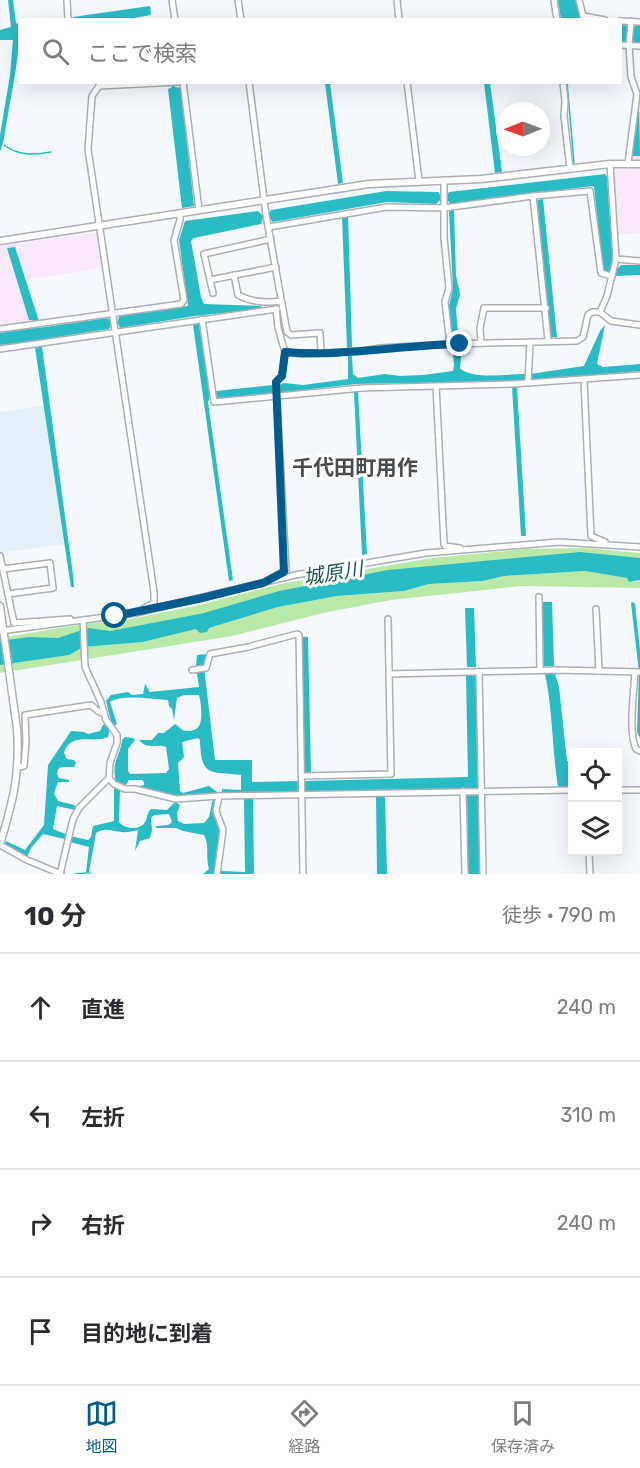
<!DOCTYPE html>
<html lang="ja">
<meta charset="utf-8">
<style>
body{margin:0;font-family:Rubik,"Noto Sans JP",sans-serif;background:#f2f2f3;color:#2b2b33}
.controls{position:absolute;right:18px;bottom:18px;display:grid;overflow:hidden;border-radius:0px;box-shadow:0 6px 24px #0002}
.controls button{width:54px;height:54px;display:grid;place-items:center;padding:0;border:0;border-bottom:2px solid #e1e1e2;background:#fff;color:#2b2b33;font:30px sans-serif}
.compass{position:absolute;left:496px;top:102px;width:54px;height:54px;border-radius:50%;background:#fff;box-shadow:0 6px 24px #0002;rotate:269deg}
.stop{position:absolute;width:18px;height:18px;margin:-14px;border:4px solid #005c8c;border-radius:50%;background:#fff}
.stop.end{background:#005c8c;border-color:#fff;box-shadow:0 2px 6px #0008}
.list{margin:0;padding:0;list-style:none}
h2{display:flex;justify-content:space-between;align-items:center;height:78px;margin:0;padding:0 24px;font-size:26px}
h2 small{font-size:20px;font-weight:400;color:#7c7c81}
.list li{display:grid;grid-template-columns:39px 1fr auto;gap:18px;align-items:center;box-sizing:border-box;height:108px;padding:0 24px;border-top:2px solid #e1e1e2}
.list b{display:block;font-size:22px;white-space:nowrap}
.list em{font-size:20px;font-style:normal;color:#7c7c81}
.icon{flex:none;width:33px;height:33px;fill:none;stroke:currentColor;stroke-width:2;stroke-linecap:round;stroke-linejoin:round}
.map{position:relative;flex:none;width:640px;height:874px;overflow:hidden}
.search{position:absolute;background:#fff;box-shadow:0 6px 24px #0002;left:18px;right:18px;top:18px;height:66px;display:flex;align-items:center;gap:15px;box-sizing:border-box;padding:0 21px;border-radius:0px;color:#7c7c81;font-size:22px}
.sheet{height:510px;background:#fff}
nav{display:flex;justify-content:space-around;align-items:center;box-sizing:border-box;height:84px;border-top:2px solid #e1e1e2;background:#fff;font-size:16px;color:#7c7c81}
nav a{display:grid;justify-items:center;gap:3px}
nav .on{color:#005c8c}
.map>svg:first-child{display:block}
.commercial{fill:#f9e8fa}
.built{fill:#e4eff8}
.green{fill:#bae9a7}
.water{fill:#2abcc5}
.lines{fill:none;stroke-linecap:round;stroke-linejoin:round}
.stream{stroke:#2abcc5;stroke-width:1.5}
.minor-casing{stroke:#abafb3;stroke-width:8}
.tertiary-casing{stroke:#abafb3;stroke-width:9}
.minor{stroke:#fff;stroke-width:5}
.tertiary{stroke:#fff;stroke-width:6}
.route{stroke:#005c8c;stroke-width:8}
.labels{text-anchor:middle;stroke-width:6;stroke-linejoin:round;paint-order:stroke}
.water-label{font-size:20px;font-style:italic;fill:#1c5559;stroke:#fff}
.quarter-label{font-size:21px;font-weight:bold;fill:#484b4f;stroke:#fff}
</style>
<div class="map">
<svg width="640" height="874" viewBox="0 0 640 874">
<rect width="100%" height="100%" fill="#f5f9fd"/>
<g class="commercial">
<path d="M640,117V233L616,235L612,170L633,169Z"/>
<path d="M98,232L104,268L22,280L38,332L0,337V246Z"/>
</g>
<path class="built" d="M46,405L66,544L0,553V412Z"/>
<g class="green">
<path d="M585,548L640,553V565L581,557L204,613L54,642L0,645V638L90,623L121,621L200,605L280,584L432,558L525,549Z"/>
<path d="M585,571L627,578L634,582L640,580V588L522,586L391,600L323,613L232,636L0,673V659L83,647L143,642L196,629L209,628L278,607L337,596L404,591L429,584L483,581L504,576Z"/>
</g>
<g class="water">
<path d="M8,0H13L16,23L19,24C20,55 13,84 8,115C5,128 5,140 0,151V135L10,75L13,40H0V30L11,27Z"/>
<path d="M558,0H576L580,19H561Z"/>
<path d="M150,6L151,15L122,20L72,19L73,17Z"/>
<path d="M620,24L634,28L636,25H640V43L626,40L624,42H621Z"/>
<path d="M171,83H174L175,87L181,88L194,206L182,208L168,89L172,87Z"/>
<path d="M325,83H330L343,183L338,184Z"/>
<path d="M484,83H490L502,172L495,173Z"/>
<path d="M639,98L640,156H632Z"/>
<path d="M605,174L607,177L613,258L612,266L618,268L621,265H640V275L615,276L617,270L612,269L610,273L603,270L594,187L592,186L451,204L446,199H441L436,204L387,202L273,222L269,218H263L261,224L194,238L191,241L201,297L204,304L262,306L259,309L195,316L120,328L118,323L111,325L109,329L38,340L39,346L42,347L73,575L74,587H71L35,348H38L36,341L0,345V333L35,328L33,320H29L7,248L15,247L39,321L36,322L38,328L108,318L111,322L118,321L119,316L188,306L179,240L185,221L258,211L263,216L268,215L271,210L386,191L438,192L441,196L446,197L449,192Z"/>
<path d="M543,199L557,337H551L537,200Z"/>
<path d="M451,210H454L456,275L460,294L456,309L459,345L462,347L460,368C471,380 509,374 525,374L526,377L530,374L584,366L600,331L605,325L597,364L603,367L640,364V371L532,380L529,379L525,381L356,384L217,400L216,396L210,397L208,402L233,580L229,581L193,325L199,324L210,396L216,395V391L273,385L274,389L279,388V385L284,383L303,385L348,379V355L352,356L353,374L358,378L385,374L400,376L423,375L453,371L454,365L449,306L453,288L449,212Z"/>
<path d="M348,215L352,347L347,348L342,216Z"/>
<path d="M512,387H517L526,536H521Z"/>
<path d="M354,392H358L367,554L362,555Z"/>
<path d="M580,552L640,558V580L629,582L627,578L585,571L504,576L483,581L429,584L404,591L337,596L278,607L209,628L207,632L200,633L196,629L143,642L83,647L69,655L0,665V641L28,637L58,638L88,628L110,631L204,613L279,591L388,570Z"/>
<path d="M542,602H552L554,666H544Z"/>
<path d="M633,602L635,604L640,650V738L637,732L639,672L631,603Z"/>
<path d="M465,608H474L476,667H467Z"/>
<path d="M302,637H308L311,772H305Z"/>
<path d="M206,654L204,667L215,760H252V782L299,781V792L222,793V789L241,790V775C210,771 201,778 200,740L198,738L182,742L184,757L178,763L180,791L183,793L209,786L217,792L216,794L178,798L160,791L135,787L144,785V782L142,780H129L126,785L116,782C111,762 120,757 122,740L125,737L133,738L135,740L128,749V771L130,774L166,773L169,769L166,747C156,743 149,751 139,740H152L158,733H164L175,724L184,731C189,731 196,731 199,726C203,720 201,702 199,695H184L177,698L174,720L172,709L169,706L168,700C151,699 122,694 110,702L117,724L110,728L108,737C92,744 71,731 64,753L67,759L74,760L76,763L74,767H62L58,769L57,774L59,778L69,780V782H58L54,793L58,801L74,805L76,808L75,810L57,806L53,829L70,836L88,840L91,837L93,826L114,821V789L116,787L120,790L119,822C124,829 140,831 145,822C148,818 146,814 151,809L167,810L175,802L180,805L177,813L178,821L184,824L204,823L209,817L213,798L215,801L214,817L219,824L220,830L215,872L220,874H203L209,869C205,856 210,846 204,835L183,831L176,828H156V826L168,825L172,822L169,814L154,815L151,818L152,830L150,838L140,841L135,851L138,830C133,831 127,833 122,832C111,831 105,827 96,833L89,872L93,874L86,873L89,847L70,842L69,840L43,834L31,848L27,857L5,845L6,841L25,850L44,825L48,765L71,731L84,732L88,734L100,731L103,725L111,722L106,701L111,695L128,692L132,695L143,694L145,684L150,692L199,687L196,666L197,655Z"/>
<path d="M550,673L555,674L559,687L567,761L572,762L568,787H558C552,749 553,712 545,674Z"/>
<path d="M466,676H476L478,788L305,792V781L468,777Z"/>
<path d="M479,794L481,874H468L467,795Z"/>
<path d="M385,796L387,874H377L376,797Z"/>
<path d="M244,799H253L254,874H221V871L245,872Z"/>
</g>
<g class="lines">
<g class="stream">
<path d="M567,82L574,163"/>
<path d="M4,145C18,156 35,155 51,152"/>
<path d="M75,874L86,873"/>
</g>
<defs>
<g id="minor">
<path d="M67,0L68,20"/>
<path d="M172,0L175,20"/>
<path d="M238,0L241,20"/>
<path d="M397,0L399,20"/>
<path d="M554,0L557,20"/>
<path d="M579,0L583,16L605,20"/>
<path d="M620,21L640,22"/>
<path d="M620,45L640,46"/>
<path d="M183,82L199,210"/>
<path d="M249,82L266,215L287,332L291,335L320,333L321,352"/>
<path d="M407,82L419,181"/>
<path d="M563,82L565,101L564,116L570,169"/>
<path d="M99,86L92,96L88,149L154,592V603L144,608"/>
<path d="M99,86L179,82"/>
<path d="M628,163L637,94L631,77L629,45L631,21"/>
<path d="M444,180V238L449,288L445,302L450,344"/>
<path d="M533,196L590,191L601,273L612,276"/>
<path d="M269,227L387,207L444,208L533,196L548,340"/>
<path d="M616,259L640,261"/>
<path d="M234,275L238,295C251,302 267,303 281,301"/>
<path d="M210,280L276,267"/>
<path d="M213,293L204,254L271,239"/>
<path d="M600,312L607,296L616,259L610,164"/>
<path d="M202,319L214,402L362,388L512,384L640,375"/>
<path d="M0,329L181,304L184,300L174,240L180,220V213"/>
<path d="M481,343L480,328L484,308H546"/>
<path d="M0,349L277,309"/>
<path d="M285,352L302,354L363,351L380,348L450,344L577,341L583,337L588,315L592,312H600L611,321L640,325"/>
<path d="M584,380L591,536L605,542"/>
<path d="M528,383L530,342"/>
<path d="M436,386L444,544L445,546L460,548"/>
<path d="M0,556L14,623L70,619"/>
<path d="M3,569L50,563L53,588L8,594"/>
<path d="M268,580L286,570L276,382L282,376L285,352L278,328L276,309"/>
<path d="M539,597L540,670"/>
<path d="M596,609L599,671"/>
<path d="M0,631L136,613L295,575L426,553L559,542L640,547"/>
<path d="M192,670L206,668L210,654L248,647L297,634L299,635L303,874"/>
<path d="M479,672L483,874"/>
<path d="M635,672C634,692 628,732 636,749L640,751"/>
<path d="M389,674L557,670L640,672"/>
<path d="M18,767L24,766L26,743L25,715L91,705L99,712L104,713"/>
<path d="M302,776L391,774L388,619"/>
<path d="M109,778L114,784L125,789H135L176,799L219,796L572,790"/>
<path d="M618,790H640"/>
<path d="M463,791L465,874"/>
<path d="M0,845L27,860L61,874"/>
<path d="M589,852L590,874"/>
<path d="M60,874L73,819L79,808L109,778L110,763L117,743V735L106,720L101,702L85,667L83,620"/>
<path d="M217,874L223,830L216,811L219,796"/>
</g>
<g id="tertiary">
<path d="M0,241L369,184L481,179L610,164H640"/>
<path d="M0,606L17,729C20,774 13,802 0,844"/>
</g>
</defs>
<use href="#minor" class="minor-casing"/>
<use href="#tertiary" class="tertiary-casing"/>
<use href="#minor" class="minor"/>
<use href="#tertiary" class="tertiary"/>
</g>
<g class="lines">
<path class="route" d="M115,616L198,599L263,583L284,572L276,382L282,376L285,352C342,357 402,345 460,344"/>
</g>
<g class="labels">
<g class="water-label">
<text transform="translate(333 573) rotate(-9)" y="7">城原川</text>
</g>
<g class="quarter-label">
<text x="355" y="475">千代田町用作</text>
</g>
</g>
</svg>
<div class="controls">
<button><svg class="icon" aria-label="locate" viewBox="0 0 24 24"><circle cx="12" cy="12" r="6"/><path d="M12 2v4M12 18v4M2 12h4M18 12h4"/></svg></button>
<button><svg class="icon" aria-label="layers" viewBox="0 0 24 24"><path d="M12 4l9 5-9 5-9-5zM3 14l9 5 9-5"/></svg></button>
</div>
<svg class="compass" viewBox="-18 -18 36 36"><path d="M0-13l5 13h-10z" fill="#e53935"/><path d="M0 13l5-13h-10z" fill="#7c7c81"/></svg>
<div class="stop" style="left:115px;top:616px"></div>
<div class="stop end" style="left:460px;top:344px"></div>
<div class="search"><svg class="icon" aria-label="search" viewBox="0 0 24 24"><circle cx="10" cy="10" r="6"/><path d="M15 15l6 6"/></svg>ここで検索</div>
</div>
<section class="sheet">
<h2>10 分<small>徒歩 · 790 m</small></h2>
<ul class="list">
<li><svg class="icon" aria-label="ahead" viewBox="0 0 24 24"><path d="M12 20V5M6 11l6-6 6 6"/></svg><div><b>直進</b></div><em>240 m</em></li>
<li><svg class="icon" aria-label="left" viewBox="0 0 24 24"><path d="M17 20v-9H6M10 6l-5 5 5 5"/></svg><div><b>左折</b></div><em>310 m</em></li>
<li><svg class="icon" aria-label="right" viewBox="0 0 24 24"><path d="M7 20v-9h11M14 6l5 5-5 5"/></svg><div><b>右折</b></div><em>240 m</em></li>
<li><svg class="icon" aria-label="arrive" viewBox="0 0 24 24"><path d="M6 21V4h12l-3 4 3 4H6"/></svg><div><b>目的地に到着</b></div></li>
</ul>
</section>
<nav>
<a class="on"><svg class="icon" aria-label="map" viewBox="0 0 24 24"><path d="M3 6l6-2 6 2 6-2v14l-6 2-6-2-6 2zM9 4v14M15 6v14"/></svg>地図</a>
<a><svg class="icon" aria-label="directions" viewBox="0 0 24 24"><path d="M12 3l9 9-9 9-9-9zM9 14v-3h6M13 9l2 2-2 2"/></svg>経路</a>
<a><svg class="icon" aria-label="saved" viewBox="0 0 24 24"><path d="M7 4h10v16l-5-4-5 4z"/></svg>保存済み</a>
</nav>
